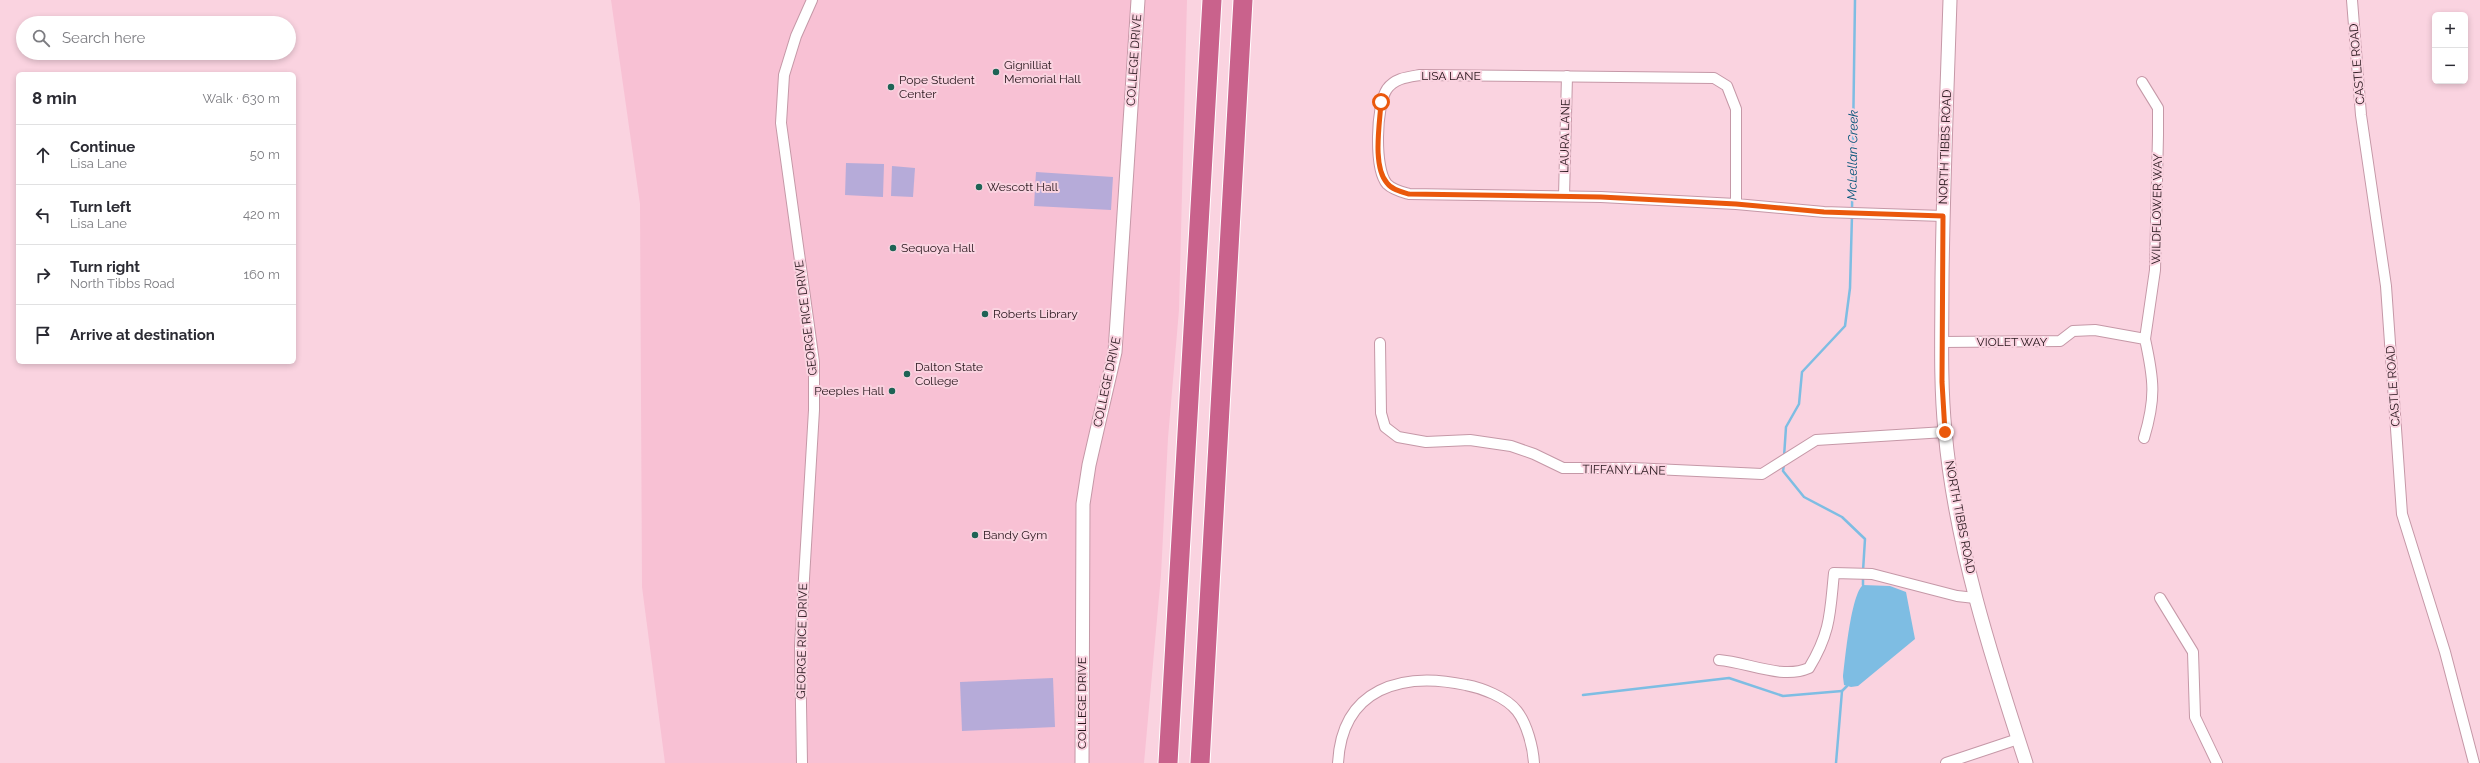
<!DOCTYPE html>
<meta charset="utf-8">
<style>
body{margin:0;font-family:Raleway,sans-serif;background:#f7f7f7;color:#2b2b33}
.controls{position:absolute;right:12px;top:12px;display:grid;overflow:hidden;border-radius:6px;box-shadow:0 2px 6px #0003}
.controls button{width:36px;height:36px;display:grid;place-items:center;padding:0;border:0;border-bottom:1px solid #e1e1e2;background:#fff;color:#2b2b33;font:20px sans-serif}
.stop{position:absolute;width:12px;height:12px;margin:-9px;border:3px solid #ea580c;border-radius:50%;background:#fff}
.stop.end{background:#ea580c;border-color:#fff;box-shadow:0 1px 4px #0008}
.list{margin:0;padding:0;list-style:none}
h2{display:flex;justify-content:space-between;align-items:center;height:52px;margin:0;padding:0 16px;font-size:17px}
h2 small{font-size:13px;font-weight:400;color:#7c7c81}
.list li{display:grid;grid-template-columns:26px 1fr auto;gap:12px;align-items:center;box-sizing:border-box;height:60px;padding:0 16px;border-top:1px solid #e1e1e2}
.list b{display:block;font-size:15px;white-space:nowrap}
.list p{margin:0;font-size:13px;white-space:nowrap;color:#7c7c81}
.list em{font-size:13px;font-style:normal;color:#7c7c81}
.icon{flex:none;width:22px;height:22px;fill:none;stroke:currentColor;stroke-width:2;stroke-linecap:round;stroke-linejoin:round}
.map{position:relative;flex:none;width:2480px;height:763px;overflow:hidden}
.search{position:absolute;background:#fff;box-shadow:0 2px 6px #0003;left:16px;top:16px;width:280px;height:44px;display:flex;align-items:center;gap:10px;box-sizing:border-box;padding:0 14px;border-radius:22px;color:#7c7c81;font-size:15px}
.panel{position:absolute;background:#fff;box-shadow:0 2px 6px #0003;left:16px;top:72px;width:280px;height:292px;border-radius:6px}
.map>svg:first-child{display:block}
.built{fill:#f8c1d4}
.green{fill:#b6abd9}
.water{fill:#7ebde3}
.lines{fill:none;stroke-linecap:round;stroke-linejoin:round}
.stream{stroke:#7ebde3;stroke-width:2.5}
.minor-casing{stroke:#c598a7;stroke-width:12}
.tertiary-casing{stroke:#c598a7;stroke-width:15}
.motorway-casing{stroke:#fff;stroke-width:21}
.minor{stroke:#fff;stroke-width:10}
.tertiary{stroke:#fff;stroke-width:13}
.motorway{stroke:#c9628c;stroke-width:19}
.route{stroke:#ea580c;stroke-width:5}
.poi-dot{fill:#1e6355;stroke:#fad3e0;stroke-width:1.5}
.labels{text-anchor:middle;stroke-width:4;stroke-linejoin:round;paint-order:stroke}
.street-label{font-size:12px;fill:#26151b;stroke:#fad3e0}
.poi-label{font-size:12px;fill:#26151b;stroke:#fad3e0;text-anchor:start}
.water-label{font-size:13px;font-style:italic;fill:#005378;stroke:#fad3e0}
</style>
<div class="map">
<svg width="2480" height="763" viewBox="0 0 2480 763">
<rect width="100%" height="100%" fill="#fad3e0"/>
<path class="built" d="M611,0H1187L1179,310L1168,438L1161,575L1144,763H665L642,587L640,204Z"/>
<g class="green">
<path d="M846,163L884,164L883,197L845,195Z"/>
<path d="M892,166L915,168L913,197L891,196Z"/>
<path d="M1036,172L1113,177L1111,210L1034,206Z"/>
<path d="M1053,678L1055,727L962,731L960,682Z"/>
</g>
<path class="water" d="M1863,585L1890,586L1906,592L1915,639L1858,686L1851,687L1844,685L1843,677C1845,660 1851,594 1863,585Z"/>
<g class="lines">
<g class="stream">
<path d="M1852,210L1855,0"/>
<path d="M1784,457L1786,427L1799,404L1802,372L1845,326L1850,288L1852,215"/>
<path d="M1784,464L1783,471L1804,497L1842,517L1865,539L1863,571"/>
<path d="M1863,585V576"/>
<path d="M1583,695L1729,678L1783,696L1842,691"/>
<path d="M1836,763L1842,691L1847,686"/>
</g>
<defs>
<g id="minor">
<path d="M2352,0L2361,115L2386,286L2402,514L2445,652L2474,763"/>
<path d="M2142,82L2158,108V135L2155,270L2145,339"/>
<path d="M1564,196L1567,76"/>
<path d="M1736,204V109L1727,86L1714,78L1420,75C1408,77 1395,78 1387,89C1376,105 1374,169 1387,184C1393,190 1402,192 1409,194L1601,197L1736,204L1824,212L1943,216"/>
<path d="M1942,342L2060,341L2073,331L2095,330L2145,339C2154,380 2156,398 2144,438"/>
<path d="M1380,343L1381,413L1385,427L1398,437L1426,442L1470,440L1511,446L1534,454L1563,468H1632L1762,474L1816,440L1945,432"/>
<path d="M2160,598L2193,652L2195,717L2217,763"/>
<path d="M1719,660C1747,662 1782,680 1809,668C1831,632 1830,612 1834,573L1872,574L1957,596L1975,598"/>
<path d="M802,763L800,646L814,410V362L781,123L784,75L796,36L812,0"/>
<path d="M1338,763C1342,688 1402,671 1466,685C1482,688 1506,697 1517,711C1527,724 1533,747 1534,763"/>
<path d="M1946,763L2018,739"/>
</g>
<g id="tertiary">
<path d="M1950,0C1947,93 1943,187 1942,280C1942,330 1940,381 1945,431C1955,544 1991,656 2026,763"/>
<path d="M1082,763L1083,504L1089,465L1115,352L1138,0"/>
</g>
<g id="motorway">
<path d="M1168,763L1212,0"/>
<path d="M1200,763L1243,0"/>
</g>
</defs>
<use href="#minor" class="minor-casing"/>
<use href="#tertiary" class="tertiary-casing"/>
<use href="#motorway" class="motorway-casing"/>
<use href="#minor" class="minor"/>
<use href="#tertiary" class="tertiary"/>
<use href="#motorway" class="motorway"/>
</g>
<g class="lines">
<path class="route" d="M1381,102C1380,123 1372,166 1387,183C1392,190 1402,192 1409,194L1601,197L1736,204L1824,212L1943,216L1942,382L1945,432"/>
</g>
<g class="poi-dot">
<circle cx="996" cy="72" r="4"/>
<circle cx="891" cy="87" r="4"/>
<circle cx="979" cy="187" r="4"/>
<circle cx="893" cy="248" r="4"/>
<circle cx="985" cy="314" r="4"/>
<circle cx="907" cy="374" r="4"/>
<circle cx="892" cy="391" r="4"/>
<circle cx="975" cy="535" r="4"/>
</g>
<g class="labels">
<g class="street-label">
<text transform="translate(1134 60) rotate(-86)" y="4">COLLEGE DRIVE</text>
<text transform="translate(2357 64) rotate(-95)" y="4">CASTLE ROAD</text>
<text x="1451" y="80">LISA LANE</text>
<text transform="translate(1565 136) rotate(-89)" y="4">LAURA LANE</text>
<text transform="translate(1945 147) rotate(-88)" y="4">NORTH TIBBS ROAD</text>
<text transform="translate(2157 209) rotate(-89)" y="4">WILDFLOWER WAY</text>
<text transform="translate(806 318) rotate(-97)" y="4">GEORGE RICE DRIVE</text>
<text x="2012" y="346">VIOLET WAY</text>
<text transform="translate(1107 382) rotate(-78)" y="4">COLLEGE DRIVE</text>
<text transform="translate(2393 386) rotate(-94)" y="4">CASTLE ROAD</text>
<text transform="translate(1624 470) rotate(1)" y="4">TIFFANY LANE</text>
<text transform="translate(1960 517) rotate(79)" y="4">NORTH TIBBS ROAD</text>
<text transform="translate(802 641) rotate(-89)" y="4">GEORGE RICE DRIVE</text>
<text transform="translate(1082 703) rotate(-90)" y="4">COLLEGE DRIVE</text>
</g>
<g class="poi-label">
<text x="1004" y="69">Gignilliat<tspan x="1004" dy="14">Memorial Hall</tspan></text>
<text x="899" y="84">Pope Student<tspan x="899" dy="14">Center</tspan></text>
<text x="987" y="191">Wescott Hall</text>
<text x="901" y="252">Sequoya Hall</text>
<text x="993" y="318">Roberts Library</text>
<text x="915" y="371">Dalton State<tspan x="915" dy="14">College</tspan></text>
<text x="884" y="395" text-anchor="end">Peeples Hall</text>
<text x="983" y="539">Bandy Gym</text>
</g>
<g class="water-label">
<text transform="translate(1852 155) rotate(-89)" y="5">McLellan Creek</text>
</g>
</g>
</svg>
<div class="controls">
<button>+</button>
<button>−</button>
</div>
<div class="stop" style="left:1381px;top:102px"></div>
<div class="stop end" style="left:1945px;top:432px"></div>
<div class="search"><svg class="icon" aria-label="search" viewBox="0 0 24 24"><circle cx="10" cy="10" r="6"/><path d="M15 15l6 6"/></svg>Search here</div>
<section class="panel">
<h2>8 min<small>Walk · 630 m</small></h2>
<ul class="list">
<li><svg class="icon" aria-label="ahead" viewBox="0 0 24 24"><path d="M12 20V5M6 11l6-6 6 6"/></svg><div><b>Continue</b><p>Lisa Lane</p></div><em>50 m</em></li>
<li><svg class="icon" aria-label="left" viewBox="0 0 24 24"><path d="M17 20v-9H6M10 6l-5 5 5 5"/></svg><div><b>Turn left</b><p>Lisa Lane</p></div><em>420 m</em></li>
<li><svg class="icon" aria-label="right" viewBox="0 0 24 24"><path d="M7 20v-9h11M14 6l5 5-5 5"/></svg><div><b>Turn right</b><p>North Tibbs Road</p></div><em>160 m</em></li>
<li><svg class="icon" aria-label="arrive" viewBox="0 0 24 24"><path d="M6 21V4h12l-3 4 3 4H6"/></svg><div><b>Arrive at destination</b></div></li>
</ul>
</section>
</div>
